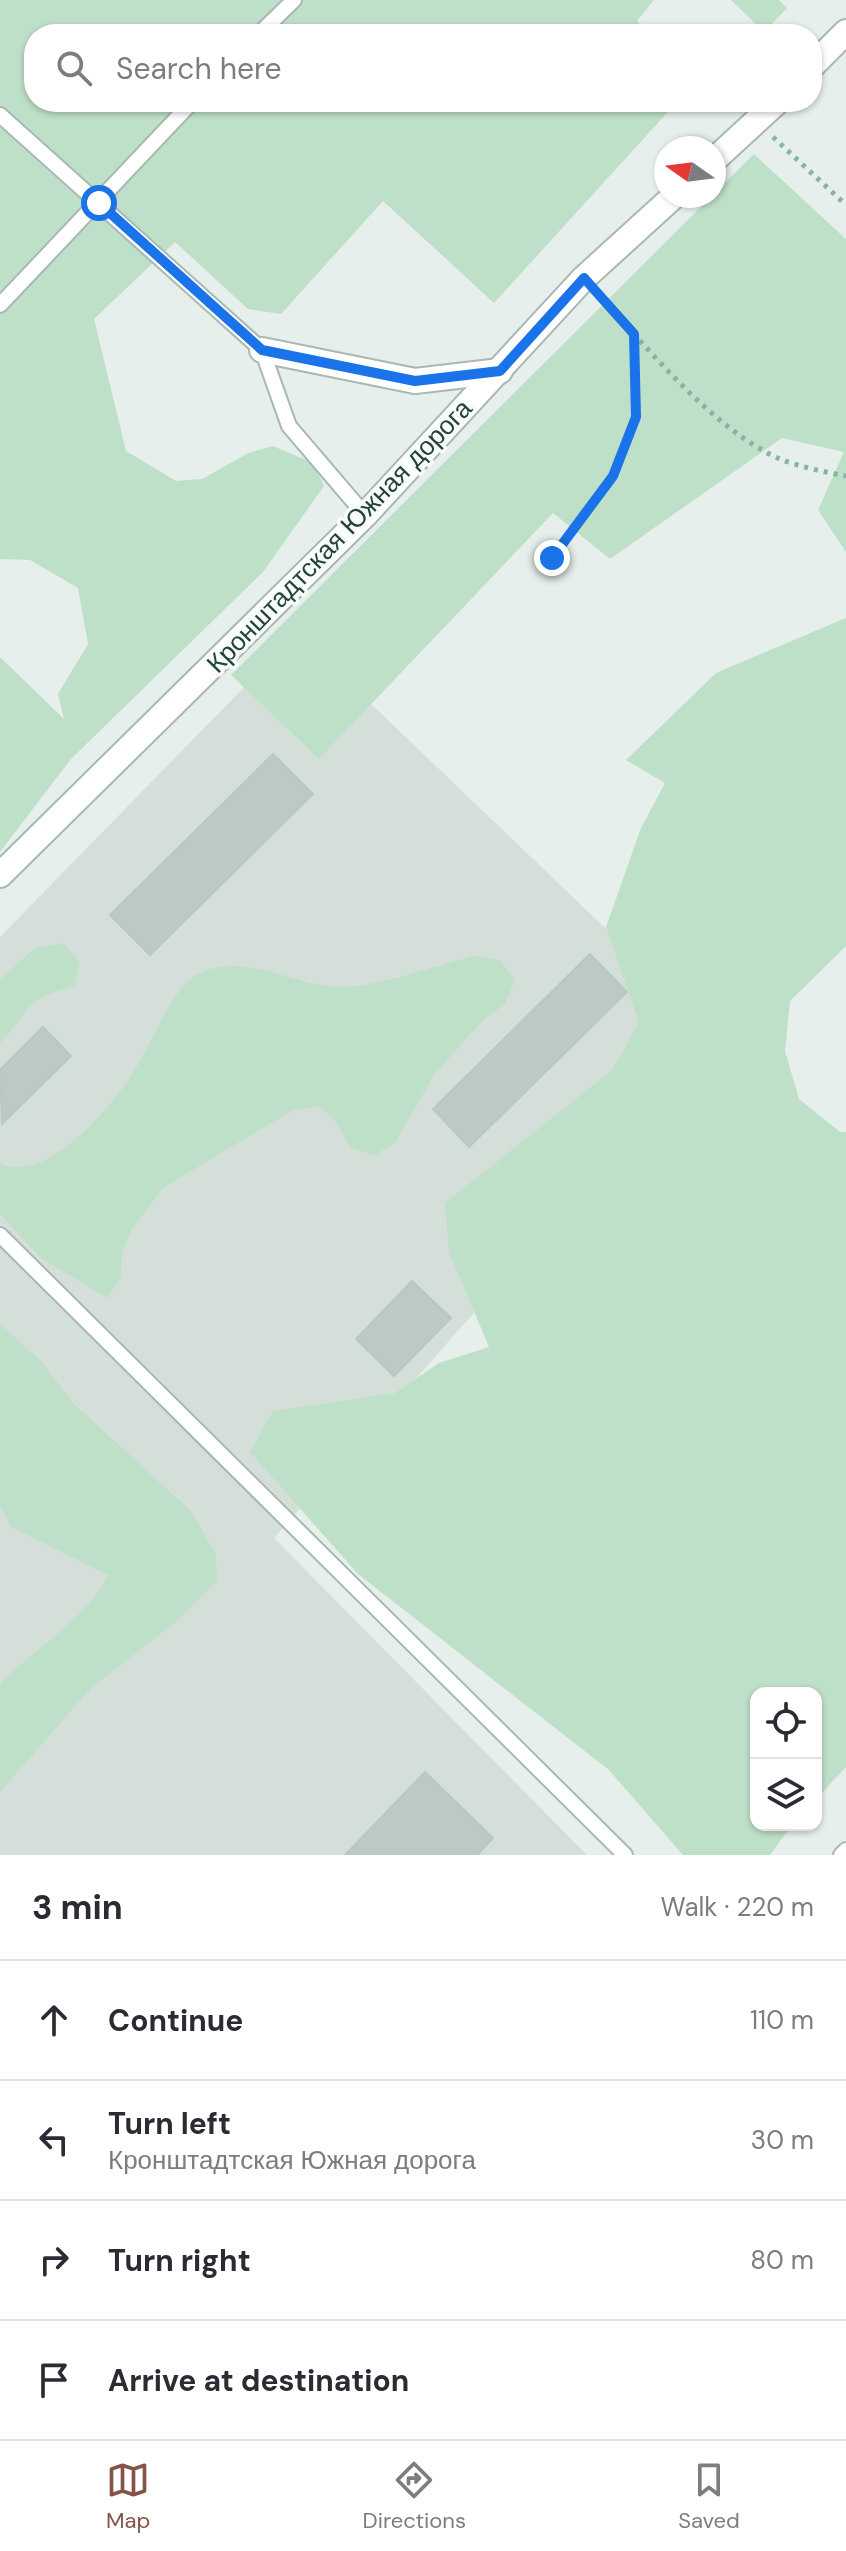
<!DOCTYPE html>
<meta charset="utf-8">
<style>
body{margin:0;font-family:"DM Sans",sans-serif;background:#f7f7f7;color:#2b2b33}
.controls{position:absolute;right:24px;bottom:24px;display:grid;overflow:hidden;border-radius:16px;box-shadow:0 2px 6px #0004}
.controls button{width:72px;height:72px;display:grid;place-items:center;padding:0;border:0;border-bottom:2px solid #e1e1e2;background:#fff;color:#2b2b33;font:40px sans-serif}
.compass{position:absolute;left:654px;top:136px;width:72px;height:72px;border-radius:50%;background:#fff;box-shadow:0 2px 6px #0004;rotate:284deg}
.stop{position:absolute;width:24px;height:24px;margin:-18px;border:6px solid #1a73e8;border-radius:50%;background:#fff}
.stop.end{background:#1a73e8;border-color:#fff;box-shadow:0 2px 8px #0008}
.list{margin:0;padding:0;list-style:none}
h2{display:flex;justify-content:space-between;align-items:center;height:104px;margin:0;padding:0 32px;font-size:34px}
h2 small{font-size:26px;font-weight:400;color:#7c7c81}
.list li{display:grid;grid-template-columns:52px 1fr auto;gap:24px;align-items:center;box-sizing:border-box;height:120px;padding:0 32px;border-top:2px solid #e1e1e2}
.list b{display:block;font-size:30px;white-space:nowrap}
.list p{margin:0;font-size:26px;white-space:nowrap;color:#7c7c81}
.list em{font-size:26px;font-style:normal;color:#7c7c81}
.icon{flex:none;width:44px;height:44px;fill:none;stroke:currentColor;stroke-width:2;stroke-linecap:round;stroke-linejoin:round}
.map{position:relative;flex:none;width:846px;height:1855px;overflow:hidden}
.search{position:absolute;background:#fff;box-shadow:0 2px 6px #0004;left:24px;right:24px;top:24px;height:88px;display:flex;align-items:center;gap:20px;box-sizing:border-box;padding:0 28px;border-radius:32px;color:#7c7c81;font-size:30px}
.sheet{height:584px;background:#fff}
nav{display:flex;justify-content:space-around;align-items:center;box-sizing:border-box;height:112px;border-top:2px solid #e1e1e2;background:#fff;font-size:22px;color:#7c7c81}
nav a{display:grid;justify-items:center;gap:4px}
nav .on{color:#855347}
.map>svg:first-child{display:block}
.built{fill:#d4dfda}
.green{fill:#bfe0c8}
.building{fill:#bbcac4;stroke:#b8c9c2;stroke-width:2}
.lines{fill:none;stroke-linecap:round;stroke-linejoin:round}
.service-casing{stroke:#a8b8b2;stroke-width:18}
.minor-casing{stroke:#a8b8b2;stroke-width:28}
.path{stroke:#86b3a5;stroke-width:5;stroke-dasharray:4 6;stroke-linecap:butt}
.service{stroke:#fff;stroke-width:14}
.minor{stroke:#fff;stroke-width:24}
.route{stroke:#1a73e8;stroke-width:10}
.labels{text-anchor:middle;stroke-width:7;stroke-linejoin:round;paint-order:stroke}
.street-label{font-size:26px;fill:#24423a;stroke:#f7fbf9}
</style>
<div class="map">
<svg width="846" height="1855" viewBox="0 0 846 1855">
<rect width="100%" height="100%" fill="#e6efeb"/>
<path class="built" d="M297,633L719,1037L274,1538L587,1855H0V937Z"/>
<g class="green">
<path d="M0,0H654L637,21L650,34H34V102H677L494,303L383,201L281,314L248,309L175,242L94,319L126,451L176,481L202,479L248,453L273,446L313,463L324,486L263,572L71,759L0,852V657L64,719L58,694L88,644L78,588L30,560L0,559Z"/>
<path d="M731,0H779L787,8L764,32Z"/>
<path d="M754,154L846,239V552L818,510L844,452L782,438L610,559L553,513L319,759L231,675Z"/>
<path d="M846,618V946L790,1001L785,1051L799,1099L840,1132H846V1767L816,1799V1693H756V1825H792L770,1855H683L609,1770L358,1574L250,1452L273,1411L395,1393L439,1363L489,1347L449,1252L445,1203L612,1070L639,1023L606,927L641,828L665,783L626,760L716,673Z"/>
<path d="M63,943L80,963L74,986C26,997 30,1011 0,1043V980L35,948Z"/>
<path d="M475,956L500,960L515,980L505,1004L484,1019L434,1075L396,1142L374,1156L350,1147L337,1123L320,1107L295,1109L163,1188L132,1229L122,1252L121,1276L108,1298L42,1259L0,1214V1163C43,1186 107,1111 129,1079C145,1056 168,1001 185,984C231,940 295,990 344,987C388,984 432,966 475,956Z"/>
<path d="M0,1324L42,1362L74,1404L191,1511L216,1555L217,1581L177,1621L91,1688L0,1792V1685C33,1648 87,1620 108,1575L11,1527L0,1505Z"/>
</g>
<g class="building">
<path d="M273,754L313,794L150,955L110,915Z"/>
<path d="M590,954L627,992L469,1147L433,1109Z"/>
<path d="M43,1027L71,1056L2,1124L0,1070Z"/>
<path d="M412,1281L451,1318L394,1376L356,1339Z"/>
<path d="M425,1772L493,1838L477,1855H345Z"/>
</g>
<g class="lines">
<defs>
<g id="service">
<path d="M259,34L294,0"/>
<path d="M0,115L262,350L289,426L365,515"/>
<path d="M0,305L192,102"/>
<path d="M0,1235L625,1855"/>
<path d="M841,1855L846,1850"/>
</g>
<g id="minor">
<path d="M812,66L846,32"/>
<path d="M714,160L777,102"/>
<path d="M262,350L415,381L500,371"/>
<path d="M0,875L365,515L584,278L674,196"/>
</g>
</defs>
<use href="#service" class="service-casing"/>
<use href="#minor" class="minor-casing"/>
<g class="path">
<path d="M773,137L846,205"/>
<path d="M600,296C647,348 715,431 780,459C800,467 825,472 846,476"/>
<path d="M552,558L613,476L636,417L634,335"/>
</g>
<use href="#service" class="service"/>
<use href="#minor" class="minor"/>
</g>
<g class="lines">
<path class="route" d="M99,203L262,350L415,381L500,371L584,278L634,334L636,417L613,476L552,558"/>
</g>
<g class="labels">
<g class="street-label">
<text transform="translate(339 536) rotate(-46)" y="9">Кронштадтская Южная дорога</text>
</g>
</g>
</svg>
<div class="controls">
<button><svg class="icon" aria-label="locate" viewBox="0 0 24 24"><circle cx="12" cy="12" r="6"/><path d="M12 2v4M12 18v4M2 12h4M18 12h4"/></svg></button>
<button><svg class="icon" aria-label="layers" viewBox="0 0 24 24"><path d="M12 4l9 5-9 5-9-5zM3 14l9 5 9-5"/></svg></button>
</div>
<svg class="compass" viewBox="-18 -18 36 36"><path d="M0-13l5 13h-10z" fill="#e53935"/><path d="M0 13l5-13h-10z" fill="#7c7c81"/></svg>
<div class="stop" style="left:99px;top:203px"></div>
<div class="stop end" style="left:552px;top:558px"></div>
<div class="search"><svg class="icon" aria-label="search" viewBox="0 0 24 24"><circle cx="10" cy="10" r="6"/><path d="M15 15l6 6"/></svg>Search here</div>
</div>
<section class="sheet">
<h2>3 min<small>Walk · 220 m</small></h2>
<ul class="list">
<li><svg class="icon" aria-label="ahead" viewBox="0 0 24 24"><path d="M12 20V5M6 11l6-6 6 6"/></svg><div><b>Continue</b></div><em>110 m</em></li>
<li><svg class="icon" aria-label="left" viewBox="0 0 24 24"><path d="M17 20v-9H6M10 6l-5 5 5 5"/></svg><div><b>Turn left</b><p>Кронштадтская Южная дорога</p></div><em>30 m</em></li>
<li><svg class="icon" aria-label="right" viewBox="0 0 24 24"><path d="M7 20v-9h11M14 6l5 5-5 5"/></svg><div><b>Turn right</b></div><em>80 m</em></li>
<li><svg class="icon" aria-label="arrive" viewBox="0 0 24 24"><path d="M6 21V4h12l-3 4 3 4H6"/></svg><div><b>Arrive at destination</b></div></li>
</ul>
</section>
<nav>
<a class="on"><svg class="icon" aria-label="map" viewBox="0 0 24 24"><path d="M3 6l6-2 6 2 6-2v14l-6 2-6-2-6 2zM9 4v14M15 6v14"/></svg>Map</a>
<a><svg class="icon" aria-label="directions" viewBox="0 0 24 24"><path d="M12 3l9 9-9 9-9-9zM9 14v-3h6M13 9l2 2-2 2"/></svg>Directions</a>
<a><svg class="icon" aria-label="saved" viewBox="0 0 24 24"><path d="M7 4h10v16l-5-4-5 4z"/></svg>Saved</a>
</nav>
